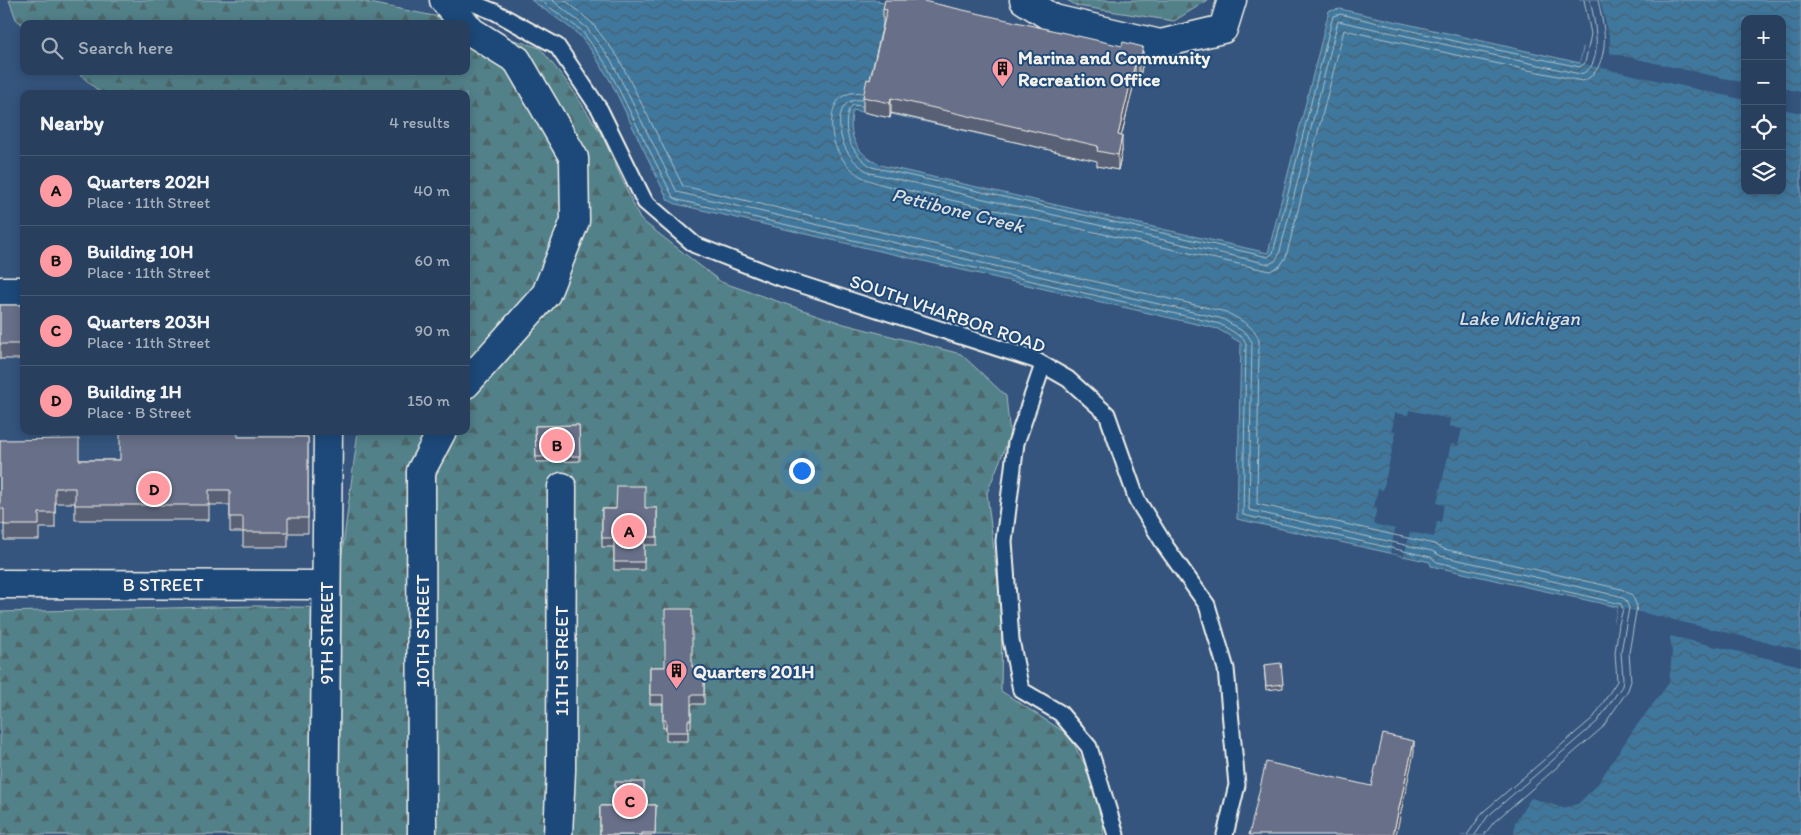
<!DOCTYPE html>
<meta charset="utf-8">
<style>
body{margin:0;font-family:Itim,sans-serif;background:#304764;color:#f1f3f6}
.controls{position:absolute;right:15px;top:15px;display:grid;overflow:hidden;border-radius:10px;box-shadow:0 2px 12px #0003}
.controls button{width:45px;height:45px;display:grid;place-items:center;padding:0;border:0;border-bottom:1px solid #445973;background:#28405e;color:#f1f3f6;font:25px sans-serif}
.you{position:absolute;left:801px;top:470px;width:18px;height:18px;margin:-12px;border:4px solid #fff;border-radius:50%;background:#1a73e8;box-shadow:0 0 0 8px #1a73e833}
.badge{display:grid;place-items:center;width:32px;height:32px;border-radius:50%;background:#ff9aa2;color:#111;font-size:16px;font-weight:700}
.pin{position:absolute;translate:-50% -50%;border:2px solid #fff;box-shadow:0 1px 5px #0006}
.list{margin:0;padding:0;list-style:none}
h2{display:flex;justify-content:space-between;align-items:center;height:65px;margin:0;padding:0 20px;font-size:21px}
h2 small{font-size:16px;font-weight:400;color:#a5afbc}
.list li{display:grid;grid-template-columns:32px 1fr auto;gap:15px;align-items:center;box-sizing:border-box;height:70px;padding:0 20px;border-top:1px solid #445973}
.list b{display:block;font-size:19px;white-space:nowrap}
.list p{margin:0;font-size:16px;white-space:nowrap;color:#a5afbc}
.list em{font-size:16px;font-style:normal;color:#a5afbc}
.icon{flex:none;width:28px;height:28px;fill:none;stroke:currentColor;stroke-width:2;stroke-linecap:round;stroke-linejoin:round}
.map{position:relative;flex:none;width:1801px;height:835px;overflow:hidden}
.search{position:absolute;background:#28405e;box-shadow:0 2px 12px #0003;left:20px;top:20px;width:450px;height:55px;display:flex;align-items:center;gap:12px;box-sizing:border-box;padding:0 18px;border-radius:10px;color:#a5afbc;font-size:19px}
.panel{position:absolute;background:#28405e;box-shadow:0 2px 12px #0003;left:20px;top:90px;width:450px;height:345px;border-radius:10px}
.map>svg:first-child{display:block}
.forest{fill:url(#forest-firs);stroke:#a4b9b9}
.water{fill:url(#water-waves);stroke:#89a8bb;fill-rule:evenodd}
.pier{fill:#35557e}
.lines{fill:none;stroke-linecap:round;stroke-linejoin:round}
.shore{stroke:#acc1ca;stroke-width:1}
.lane-casing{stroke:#f4f1e8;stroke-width:19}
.street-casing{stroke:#f4f1e8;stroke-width:31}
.lane{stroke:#1f4a7a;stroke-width:15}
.street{stroke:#1f4a7a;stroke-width:28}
.wall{fill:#596076;stroke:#f4f1e8}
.shaded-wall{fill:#494e60;stroke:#f4f1e8}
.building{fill:#687089;stroke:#f4f1e8}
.labels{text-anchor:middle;stroke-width:4;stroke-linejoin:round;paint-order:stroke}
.poi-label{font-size:19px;font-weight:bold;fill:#f4f1e8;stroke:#1f4a7a;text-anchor:start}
.street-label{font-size:19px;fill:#f4f1e8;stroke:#1f4a7a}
.water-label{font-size:20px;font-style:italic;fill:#d9dfdd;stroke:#1f4a7a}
</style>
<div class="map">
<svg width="1801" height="835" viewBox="0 0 1801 835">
<defs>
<pattern id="forest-firs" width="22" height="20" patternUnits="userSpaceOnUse" patternTransform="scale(1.25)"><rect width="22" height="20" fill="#53818a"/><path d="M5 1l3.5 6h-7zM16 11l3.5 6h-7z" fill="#4e676b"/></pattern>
<pattern id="water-waves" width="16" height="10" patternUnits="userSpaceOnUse" patternTransform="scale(1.25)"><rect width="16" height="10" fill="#41789d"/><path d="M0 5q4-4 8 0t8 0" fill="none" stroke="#456072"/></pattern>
</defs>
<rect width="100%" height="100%" fill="#35557e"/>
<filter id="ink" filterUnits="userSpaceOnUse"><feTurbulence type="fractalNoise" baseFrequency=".02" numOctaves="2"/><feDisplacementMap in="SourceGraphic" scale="10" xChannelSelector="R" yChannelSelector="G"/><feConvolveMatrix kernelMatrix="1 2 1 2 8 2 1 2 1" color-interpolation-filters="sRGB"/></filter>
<g filter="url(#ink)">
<g class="forest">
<path d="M9,0H355L444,18L463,24H24V26L16,19Z"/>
<path d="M1067,0H1208L1174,21L1077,6Z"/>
<path d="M466,25L540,48L570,86L602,135L640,219L721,282L844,324L961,354L1006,396L1010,435L987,493L1002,617L1001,691L1069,735L1086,767L1103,824L1104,835H0V612L255,606L335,608L358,431H466V94H102L76,71H466Z"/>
</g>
<path class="water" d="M531,0H879V2L888,4L1143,62L1139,80L1135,79L1118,150L1122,151L1118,170L1097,166L1098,161L891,114L890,118L853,110C846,136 859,158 884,166L1268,253L1329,11L1340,9L1580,63L1586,34L1579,0H1801V835H1461L1590,714L1612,680L1614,623L1618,607L1431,566L1430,562L1237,519L1241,343L1218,329L676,204L668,200L611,82L591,50L579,35L565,24ZM1745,19H1782V191H1745Z"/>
<g class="pier">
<path d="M1576,0H1600L1610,39V53L1745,83V100L1580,63L1584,47L1582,46L1583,34Z"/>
<path d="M1782,88L1801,92V113L1782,109Z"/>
<path d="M1409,410L1450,419L1449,426L1462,429L1458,445L1451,444L1437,503L1444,505L1441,522H1437L1434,537L1410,532L1404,556L1390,553L1395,529L1373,524L1377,508L1374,507L1378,489L1383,490L1396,432L1392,430L1395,413L1408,415Z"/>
<path d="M1618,607L1801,650V666L1670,636L1672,653L1669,683L1634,729L1596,786L1578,804L1563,808L1531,798L1515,822L1514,835H1459L1478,807L1588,712L1610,679L1608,652L1612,622L1614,623Z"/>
</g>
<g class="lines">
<g class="shore">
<path d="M540,0L582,31L606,64L673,197L678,200L1220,324L1243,338L1246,343L1243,515L1431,557L1437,562L1621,604L1623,609L1619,624L1615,653L1617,681L1594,717L1483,812L1467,835"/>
<path d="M552,0L587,28L611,60L677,192L1223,319L1247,334L1252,342L1249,510L1432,551L1441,556L1619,596L1626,600L1629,608L1621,652L1623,679L1622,686L1597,722L1488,816L1475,835"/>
<path d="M565,0L592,23L618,57L683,186L1226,312C1238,319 1256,326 1259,341L1257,504L1434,544L1444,549L1621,589L1632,595L1637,606L1629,653L1631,681L1628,690L1602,728L1494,822L1484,835"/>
<path d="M863,93C832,88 828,118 834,142C837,151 843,161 850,168C862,180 876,183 892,187L1270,271L1280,266L1286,257L1344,30L1456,55L1582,81C1601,76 1606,48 1604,31C1603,21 1600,10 1598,0"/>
<path d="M862,100C833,96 837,135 847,151C852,160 861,168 870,173L1269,264L1275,261L1279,255L1338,21L1580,74C1606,68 1594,18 1590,0"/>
<path d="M862,106L853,105L849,109C841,133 852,154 872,167L1268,257L1273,253L1333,16L1340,14L1459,42L1580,67L1585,63L1591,34L1584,0"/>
</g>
<defs>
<g id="lane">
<path d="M465,0L495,12L557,46L600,110L645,202L695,245L775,276L1035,360L1068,379L1107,414L1137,500L1166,547L1207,605L1226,669L1237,785L1225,835"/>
<path d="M1043,365L1016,443L1004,541L1011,640L1021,690L1060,713L1089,747L1116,835"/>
</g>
<g id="street">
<path d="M444,0L465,24"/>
<path d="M1024,0L1054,19L1160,44L1223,29L1232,0"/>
<path d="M466,25L472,32L517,60L574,158L575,221L546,294L466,384"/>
<path d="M0,291H24"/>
<path d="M0,584L326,585"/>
<path d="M324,835L328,431"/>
<path d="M422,835L421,471L442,431"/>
<path d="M558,835L561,770L562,487"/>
</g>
</defs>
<use href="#lane" class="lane-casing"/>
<use href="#street" class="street-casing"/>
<use href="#lane" class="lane"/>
<use href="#street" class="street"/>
</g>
<g class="wall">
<path d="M883,9L1143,62L1139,80L1135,79L1121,136L1122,151L1118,170L1097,166V161L891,113L890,118L863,112V97L870,80L883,24Z"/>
<rect x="0" y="305" width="24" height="54"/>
<path d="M579,425L580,461L536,462L535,426Z"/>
<path d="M238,437H308V533H288V547H243V532H230V505H209V520H75V503H55V528H39V540H4V524H0V440L79,460H120Z"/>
<path d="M657,508V545H644V570H614V547H602V509Z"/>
<path d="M1264,665L1283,684V688L1266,690Z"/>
<path d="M650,667H704V704H691V728H688V741H666V728H663V704H650Z"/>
<path d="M644,805H656L655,835H600V806Z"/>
</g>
<g class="shaded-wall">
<path d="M1143,47V62L1139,80V65Z"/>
<path d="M1135,64V79L1118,150V135Z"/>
<path d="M891,98V113L890,118V103Z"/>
<path d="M1122,136V151L1118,170V155Z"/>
<path d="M1414,741V753L1396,835H1393Z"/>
</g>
<g class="building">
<path d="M885,0H919L1122,46L1123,42L1143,47L1139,65L1135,64L1118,135L1122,136L1118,155L1097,151L1098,146L891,98L890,103L863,97L867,79L870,80L887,10L883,9Z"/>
<rect x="0" y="305" width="24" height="39"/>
<path d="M579,425L580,456L536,457L535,426Z"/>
<path d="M120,431H238V437H308V518H288V532H243V517H230V490H209V505H75V488H55V513H39V525H4V509H0V440L79,439V460H120Z"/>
<path d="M617,486H645V508H657V537H644V562H614V538H602V509H616Z"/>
<path d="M665,609H692V667H704V695H691V720H688V732H666V720H663V695H650V667H665Z"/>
<path d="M1281,663L1283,684L1266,686L1264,665Z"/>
<path d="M1383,734L1414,741L1393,835H1249L1266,762L1371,786Z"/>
<path d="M615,782H644V805H656L655,833H642V835H600V806H615Z"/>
</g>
</g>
<defs>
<symbol id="building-pin" viewBox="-11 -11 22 30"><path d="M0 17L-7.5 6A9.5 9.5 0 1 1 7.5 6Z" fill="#ff9aa2" stroke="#1f4a7a"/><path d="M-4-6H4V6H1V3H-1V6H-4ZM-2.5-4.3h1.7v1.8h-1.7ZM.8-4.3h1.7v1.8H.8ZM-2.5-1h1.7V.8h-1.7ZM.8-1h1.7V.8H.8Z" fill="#111"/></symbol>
</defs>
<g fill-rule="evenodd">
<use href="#building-pin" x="990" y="56" width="25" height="34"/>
<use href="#building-pin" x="664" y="658" width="25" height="34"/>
</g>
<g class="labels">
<g class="poi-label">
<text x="1018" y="64">Marina and Community<tspan x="1018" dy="22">Recreation Office</tspan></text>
<text x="693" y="678">Quarters 201H</text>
</g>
<g class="street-label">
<text transform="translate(948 313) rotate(19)" y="7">SOUTH VHARBOR ROAD</text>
<text x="163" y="591">B STREET</text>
<text transform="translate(422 631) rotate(-90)" y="7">10TH STREET</text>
<text transform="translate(326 633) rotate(-90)" y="7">9TH STREET</text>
<text transform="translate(561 661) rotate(-90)" y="7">11TH STREET</text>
</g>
<g class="water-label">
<text transform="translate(958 210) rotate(14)" y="7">Pettibone Creek</text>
<text x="1519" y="325">Lake Michigan</text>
</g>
</g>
</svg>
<div class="controls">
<button>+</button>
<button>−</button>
<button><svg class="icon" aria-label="locate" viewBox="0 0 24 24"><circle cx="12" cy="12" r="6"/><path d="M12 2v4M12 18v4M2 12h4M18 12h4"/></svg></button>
<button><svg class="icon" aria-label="layers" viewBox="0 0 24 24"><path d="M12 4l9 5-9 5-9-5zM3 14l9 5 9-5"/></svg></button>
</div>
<div class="you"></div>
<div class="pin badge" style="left:629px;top:531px">A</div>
<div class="pin badge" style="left:557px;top:445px">B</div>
<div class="pin badge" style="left:630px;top:801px">C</div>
<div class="pin badge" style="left:154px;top:489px">D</div>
<div class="search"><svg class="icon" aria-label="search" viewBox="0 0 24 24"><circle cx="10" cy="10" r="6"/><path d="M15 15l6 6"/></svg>Search here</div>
<section class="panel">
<h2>Nearby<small>4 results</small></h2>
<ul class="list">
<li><span class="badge">A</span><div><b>Quarters 202H</b><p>Place · 11th Street</p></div><em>40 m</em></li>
<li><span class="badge">B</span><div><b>Building 10H</b><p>Place · 11th Street</p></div><em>60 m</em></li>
<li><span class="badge">C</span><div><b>Quarters 203H</b><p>Place · 11th Street</p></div><em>90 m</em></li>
<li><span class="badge">D</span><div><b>Building 1H</b><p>Place · B Street</p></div><em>150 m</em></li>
</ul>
</section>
</div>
